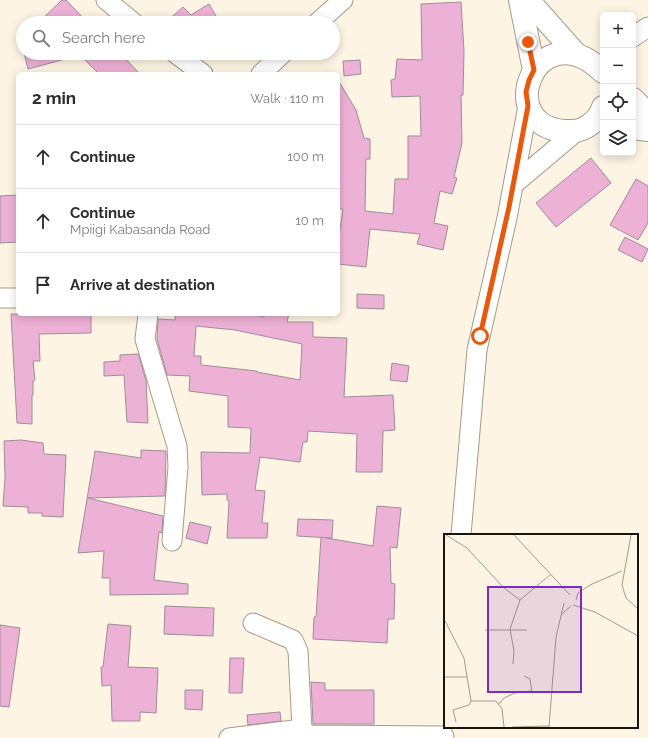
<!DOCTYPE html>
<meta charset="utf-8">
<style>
body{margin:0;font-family:Raleway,sans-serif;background:#f7f7f7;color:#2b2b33}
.controls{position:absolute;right:12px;top:12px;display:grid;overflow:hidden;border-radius:6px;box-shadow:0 2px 10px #0003}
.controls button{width:36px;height:36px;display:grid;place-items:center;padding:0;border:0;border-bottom:1px solid #e1e1e2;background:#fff;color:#2b2b33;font:20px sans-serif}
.stop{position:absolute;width:12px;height:12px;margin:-9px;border:3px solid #ea580c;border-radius:50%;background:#fff}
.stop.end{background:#ea580c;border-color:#fff;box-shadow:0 1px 4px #0008}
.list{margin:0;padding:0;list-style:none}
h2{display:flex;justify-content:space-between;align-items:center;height:52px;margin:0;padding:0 16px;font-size:17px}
h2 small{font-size:13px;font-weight:400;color:#7c7c81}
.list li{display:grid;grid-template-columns:26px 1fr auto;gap:12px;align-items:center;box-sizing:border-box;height:64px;padding:0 16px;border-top:1px solid #e1e1e2}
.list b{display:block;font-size:15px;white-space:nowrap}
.list p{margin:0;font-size:13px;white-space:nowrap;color:#7c7c81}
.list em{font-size:13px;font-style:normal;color:#7c7c81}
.icon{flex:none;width:22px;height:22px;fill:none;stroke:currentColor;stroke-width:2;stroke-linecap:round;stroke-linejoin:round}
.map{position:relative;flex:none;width:648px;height:738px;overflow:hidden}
.search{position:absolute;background:#fff;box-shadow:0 2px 10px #0003;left:16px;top:16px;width:324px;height:44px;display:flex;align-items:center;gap:10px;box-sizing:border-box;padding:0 14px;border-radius:22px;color:#7c7c81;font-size:15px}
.panel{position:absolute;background:#fff;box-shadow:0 2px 10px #0003;left:16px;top:72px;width:324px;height:244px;border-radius:6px}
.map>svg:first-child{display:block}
.building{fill:#edb1d6;stroke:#a08c98;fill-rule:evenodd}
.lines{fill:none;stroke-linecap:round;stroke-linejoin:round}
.street-casing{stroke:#a69b88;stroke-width:21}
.secondary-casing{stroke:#a69b88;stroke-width:24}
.street{stroke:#fff;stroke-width:19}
.secondary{stroke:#fff;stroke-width:22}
.route{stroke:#ea580c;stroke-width:5}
.inset-road{fill:none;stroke:#a29b8e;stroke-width:1}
.view{fill:#7b2cbf;fill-opacity:0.15;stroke:#7b2cbf;stroke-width:2}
.inset-edge{fill:none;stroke:#19150e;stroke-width:2}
</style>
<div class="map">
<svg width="648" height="738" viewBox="0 0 648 738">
<rect width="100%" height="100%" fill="#fdf4e3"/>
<g class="building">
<path d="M62,0H66L88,23H38Z"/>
<path d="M461,2L464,51L463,95H461L462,143L454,177L457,178L452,194L440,191L434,223L448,226L443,250L417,244L420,234L370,229L366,267L338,264V243L343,209H338V80L356,110L364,138L370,139V159H366L365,211L393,214L395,179H408V136H421L420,96L392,97L391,80L395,79L397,59L422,60L421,4Z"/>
<path d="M209,4L220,23H165L183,7L191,15Z"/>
<path d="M24,53H68L69,58L28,69Z"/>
<path d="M78,53H120L140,74H99Z"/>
<path d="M360,60L361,74L344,76L343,61Z"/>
<path d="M591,158L611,183L556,227L536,203Z"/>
<path d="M636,179L648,186V223L638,240L610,225Z"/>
<path d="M18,195V242L0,243V196Z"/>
<path d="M625,237L648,249L642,262L618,250Z"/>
<path d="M357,294L384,295V309L357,308Z"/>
<path d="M11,314H91V333L39,334L40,361H33L35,380L33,381V395H32V424L17,423Z"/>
<path d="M175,314H248L264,317L265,314H289L287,322H313V337L347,338L344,397L393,395L395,430L383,431L382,472H356L357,434L308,431L307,442H303L300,462L260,457L255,490L265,491L262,523H268L267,538H227L229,501L227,500V494L202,495L201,452L250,453L251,428L228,427V396L189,391L190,376L167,375L157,339L158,319L175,320ZM196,326L235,330L302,344L300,380L257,372V371L201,365V356H194Z"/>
<path d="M138,354L146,380L148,423L127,422L124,375L104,376V362L120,361V355Z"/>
<path d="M392,363L409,366L407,382L390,380Z"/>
<path d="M21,440L43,443L44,454L66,455L63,517L42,516V513H28V507L3,506L5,477L4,441Z"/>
<path d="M141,450L166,451L165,496L88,498L163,516L162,533L159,532L154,580L188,584V594L110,595V578H102L104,551L78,553L95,451L141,458Z"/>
<path d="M377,506L401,508L397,548L390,547L391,583L395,584L394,619H388L387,643L313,639L314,617H316L321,537L373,546Z"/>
<path d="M298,519L333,520L332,538L297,536Z"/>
<path d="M190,522L211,527L207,544L186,538Z"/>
<path d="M165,606L214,608L213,636L164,634Z"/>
<path d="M108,624L131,626L128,667L158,668L156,713L140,712V721H112L111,685L102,686L101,667H103Z"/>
<path d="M0,625L20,628L9,707L0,706Z"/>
<path d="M230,658H244L242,693H229Z"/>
<path d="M311,682L325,683V690H374V724H313Z"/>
<path d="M185,690H203L202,710L185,709Z"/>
<path d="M280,712L281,721L248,725L247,715Z"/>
</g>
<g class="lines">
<defs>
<g id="street">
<path d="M106,0L134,23"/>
<path d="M317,23L343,0"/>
<path d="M633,37L648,27"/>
<path d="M175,53L203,74"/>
<path d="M261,74L283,53"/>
<path d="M514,184L578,130"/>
<path d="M0,298H18"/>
<path d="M148,314L145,339L177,446L178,467L172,541"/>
<path d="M461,535L477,350L507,218L528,106"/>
<path d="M253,623L293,640L298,651L302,729L308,735L444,736"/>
<path d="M229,738L302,729"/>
</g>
<g id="secondary">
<path d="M520,0L534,70"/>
<path d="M528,0L576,54"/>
<path d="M603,72C535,6 487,135 574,131C587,130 599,119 603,107"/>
<path d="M633,99L648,114"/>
<path d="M633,128L648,130"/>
</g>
</defs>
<use href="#street" class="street-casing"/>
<use href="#secondary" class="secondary-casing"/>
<use href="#street" class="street"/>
<use href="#secondary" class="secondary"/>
</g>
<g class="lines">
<path class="route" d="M480,336L509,207L528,106L526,92L529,80L534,70L528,42"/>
</g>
<g transform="translate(444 534)">
<rect width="194" height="194" fill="#fdf4e3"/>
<path class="inset-road" d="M2,1L23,14L60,54L76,66L106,41M70,1L126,61M187,1L178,51L182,64L194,75M132,66L134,59L146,51L178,37M129,71L151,78L194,102M118,80L127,72M0,85L20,124L27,167H52L58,175L60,193M41,96H83M69,130L70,117L66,95L76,66M80,142L86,145L88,158H108M0,143H23M55,170L60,164L71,159L87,157M12,188L9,176L25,171L27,167M68,193L105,192M105,193L112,103L120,69"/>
<path class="view" d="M44,53H137V158H44Z"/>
<rect width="194" height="194" class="inset-edge"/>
</g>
</svg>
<div class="controls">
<button>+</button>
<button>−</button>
<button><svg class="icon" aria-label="locate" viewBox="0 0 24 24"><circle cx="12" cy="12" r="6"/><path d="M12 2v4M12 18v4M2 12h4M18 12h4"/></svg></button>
<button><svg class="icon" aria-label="layers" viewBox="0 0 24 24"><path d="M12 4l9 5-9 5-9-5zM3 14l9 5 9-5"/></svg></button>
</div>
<div class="stop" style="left:480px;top:336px"></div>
<div class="stop end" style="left:528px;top:42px"></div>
<div class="search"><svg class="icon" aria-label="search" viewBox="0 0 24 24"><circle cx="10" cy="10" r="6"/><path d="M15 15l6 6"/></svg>Search here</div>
<section class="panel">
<h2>2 min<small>Walk · 110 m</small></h2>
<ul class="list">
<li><svg class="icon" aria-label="ahead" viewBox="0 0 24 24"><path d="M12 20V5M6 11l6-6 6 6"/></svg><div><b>Continue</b></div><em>100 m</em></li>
<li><svg class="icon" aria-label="ahead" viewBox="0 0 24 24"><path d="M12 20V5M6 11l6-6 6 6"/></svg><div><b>Continue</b><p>Mpiigi Kabasanda Road</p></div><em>10 m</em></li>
<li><svg class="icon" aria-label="arrive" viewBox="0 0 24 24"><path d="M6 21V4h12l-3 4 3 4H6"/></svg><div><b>Arrive at destination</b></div></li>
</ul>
</section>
</div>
